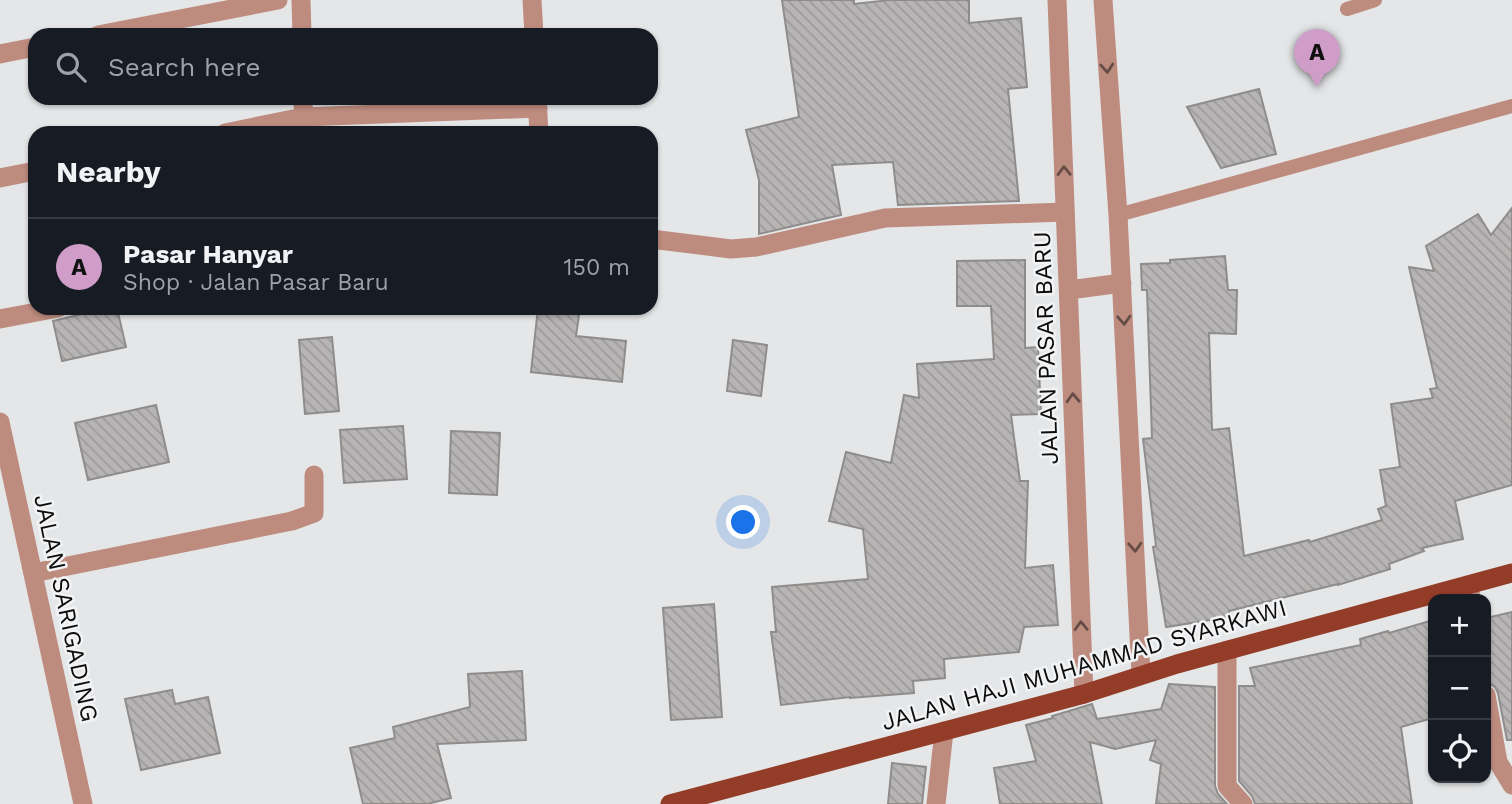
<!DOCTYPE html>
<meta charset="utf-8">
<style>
body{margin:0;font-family:"Work Sans",sans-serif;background:#242831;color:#f1f3f6}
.controls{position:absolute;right:21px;bottom:21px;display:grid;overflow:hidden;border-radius:14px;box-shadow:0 2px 5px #0004}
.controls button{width:63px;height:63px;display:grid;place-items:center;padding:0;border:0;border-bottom:2px solid #363941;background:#171b24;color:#f1f3f6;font:35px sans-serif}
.you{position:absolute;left:744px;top:523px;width:24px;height:24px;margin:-18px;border:5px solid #fff;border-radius:50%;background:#1a73e8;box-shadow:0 0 0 10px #1a73e833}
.badge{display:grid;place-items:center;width:46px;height:46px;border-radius:50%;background:#cf9dc8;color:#111;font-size:23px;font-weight:700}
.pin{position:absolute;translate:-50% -58px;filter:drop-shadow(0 2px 4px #0008)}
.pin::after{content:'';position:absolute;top:37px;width:24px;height:21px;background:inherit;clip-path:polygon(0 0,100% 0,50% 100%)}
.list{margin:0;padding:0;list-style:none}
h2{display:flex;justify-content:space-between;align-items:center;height:91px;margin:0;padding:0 28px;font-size:30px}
h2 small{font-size:23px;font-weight:400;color:#9ea1a6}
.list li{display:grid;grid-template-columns:46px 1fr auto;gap:21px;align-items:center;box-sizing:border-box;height:98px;padding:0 28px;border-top:2px solid #363941}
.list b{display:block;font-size:26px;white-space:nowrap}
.list p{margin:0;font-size:23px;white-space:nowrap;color:#9ea1a6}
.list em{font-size:23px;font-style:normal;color:#9ea1a6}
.icon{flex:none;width:38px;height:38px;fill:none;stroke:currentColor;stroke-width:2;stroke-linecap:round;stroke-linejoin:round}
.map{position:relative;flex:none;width:1512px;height:804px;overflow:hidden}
.search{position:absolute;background:#171b24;box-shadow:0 2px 5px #0004;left:28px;top:28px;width:630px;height:77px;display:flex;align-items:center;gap:18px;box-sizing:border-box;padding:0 24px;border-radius:21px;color:#9ea1a6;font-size:26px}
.panel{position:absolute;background:#171b24;box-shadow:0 2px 5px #0004;left:28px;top:126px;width:630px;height:189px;border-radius:21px}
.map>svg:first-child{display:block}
.building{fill:url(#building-back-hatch);stroke:#8f8d8c;stroke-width:2}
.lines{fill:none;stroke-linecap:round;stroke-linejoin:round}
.service{stroke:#be8c7f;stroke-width:14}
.minor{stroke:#be8c7f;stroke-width:19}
.tertiary{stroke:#be8c7f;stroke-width:19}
.primary{stroke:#933c27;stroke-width:19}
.oneway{stroke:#654c46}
.labels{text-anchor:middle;stroke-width:5;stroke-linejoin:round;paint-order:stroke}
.street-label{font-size:24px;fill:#0c0c0c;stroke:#f2f3f5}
</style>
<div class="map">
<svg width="1512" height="804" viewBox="0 0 1512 804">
<defs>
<pattern id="building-back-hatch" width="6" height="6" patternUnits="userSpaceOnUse" patternTransform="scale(1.75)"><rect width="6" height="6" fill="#b7b5b4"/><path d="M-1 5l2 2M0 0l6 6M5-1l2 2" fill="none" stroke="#9c9a9a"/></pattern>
</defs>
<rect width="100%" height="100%" fill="#e5e6e7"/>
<g class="building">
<path d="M782,0H854V4L890,0H969V23L1021,18L1027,87L1008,89L1019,201L898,205L893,162L832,165L841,215L759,234V180L746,130L799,117Z"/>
<path d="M1259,89L1276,154L1221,168L1187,107Z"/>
<path d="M1512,208V485L1455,501L1463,539L1422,548L1424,551L1389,564L1390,569L1338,585V584L1229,611L1230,617L1166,627L1153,547L1156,546L1143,439L1152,438L1147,290H1142L1141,264L1170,263V260L1225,256L1228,290H1237L1236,334L1209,333L1212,430L1229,428L1244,556L1309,540L1310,542L1382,520L1378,509L1386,506L1380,470L1400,467L1391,404L1433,398L1430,389L1437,388L1409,267L1434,271L1426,246L1478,214L1491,235Z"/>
<path d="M1025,260V348L1038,347L1041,414L1011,415L1020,481H1028L1025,568L1053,565L1058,625L1024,627L1019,652L944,659L945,678L913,681L914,693L850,698V697L781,705L771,632H776L772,587L868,579L863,529L829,521L846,452L891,463L904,395L919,398L917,364L994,359L991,306H957V261Z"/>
<path d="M107,308H117L126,347L62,361L53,321Z"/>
<path d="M538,308H580L576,336L626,341L622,382L531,372Z"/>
<path d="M332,337L339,411L305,414L299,340Z"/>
<path d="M733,340L767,345L761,396L727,391Z"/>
<path d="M156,405L169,462L88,480L75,423Z"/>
<path d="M403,426L407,479L344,483L340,430Z"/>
<path d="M451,431L500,433L497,495L449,493Z"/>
<path d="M714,604L722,717L671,720L663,608Z"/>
<path d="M1512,612V740H1507L1498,693L1495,687L1488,683L1486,672V618Z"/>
<path d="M1433,620V718L1401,727L1412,804H1255L1252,796L1239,781V686H1255L1250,668L1361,645L1360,639L1388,631L1389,633Z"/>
<path d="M522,671L526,740L437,744L451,798L427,804H363L350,748L395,738L393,727L470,707L468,674Z"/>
<path d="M1169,684L1215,687V786L1218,794L1227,804H1156L1161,764L1150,760L1156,740L1115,749L1090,742L1102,804H1000L994,768L1036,761L1026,725L1053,718L1052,716L1092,704L1097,719L1161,709Z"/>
<path d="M172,690L175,704L208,697L220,753L141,770L125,699Z"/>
<path d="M892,763L926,767L922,804H888Z"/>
</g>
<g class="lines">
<g class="service">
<path d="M1347,9L1375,0"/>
<path d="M1118,215L1512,106"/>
</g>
<g class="minor">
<path d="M301,0L302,35"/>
<path d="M532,0L534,35"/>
<path d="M98,35L278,0"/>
<path d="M0,54L35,47"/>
<path d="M303,98L304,133"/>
<path d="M537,98L539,133"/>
<path d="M225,133L303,117L538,108"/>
<path d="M0,178L35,171"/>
<path d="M651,239L731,249L756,247L885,218L1065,212"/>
<path d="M0,319L58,308"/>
<path d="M33,573L292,521L314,513V475"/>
<path d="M1469,585L1471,599"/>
<path d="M1227,650V786L1243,804"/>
<path d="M1486,695L1498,762L1512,785"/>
<path d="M936,804L944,731"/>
</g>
<g class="tertiary">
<path d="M1057,0L1084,694"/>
<path d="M1103,0L1118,215L1141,675"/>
<path d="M1069,290L1122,283"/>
<path d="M0,422L83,804"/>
</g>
<path class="primary" d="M670,804L1084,694L1177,664L1512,573"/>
</g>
<defs><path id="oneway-chevron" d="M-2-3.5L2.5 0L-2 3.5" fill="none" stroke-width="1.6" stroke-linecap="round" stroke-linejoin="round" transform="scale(1.75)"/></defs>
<g class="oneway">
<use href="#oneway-chevron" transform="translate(1107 68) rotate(86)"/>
<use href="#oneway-chevron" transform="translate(1064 171) rotate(-92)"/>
<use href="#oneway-chevron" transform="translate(1124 320) rotate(87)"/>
<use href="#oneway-chevron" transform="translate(1073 398) rotate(-92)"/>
<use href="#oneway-chevron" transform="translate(1135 547) rotate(87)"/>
<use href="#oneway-chevron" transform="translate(1081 626) rotate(-92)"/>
</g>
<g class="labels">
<g class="street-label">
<text transform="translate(1046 348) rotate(-92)" y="8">JALAN PASAR BARU</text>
<text transform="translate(66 608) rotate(78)" y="8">JALAN SARIGADING</text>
<text transform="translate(1084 665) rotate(-16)" y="8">JALAN HAJI MUHAMMAD SYARKAWI</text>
</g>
</g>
</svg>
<div class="controls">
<button>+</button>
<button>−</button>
<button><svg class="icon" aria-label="locate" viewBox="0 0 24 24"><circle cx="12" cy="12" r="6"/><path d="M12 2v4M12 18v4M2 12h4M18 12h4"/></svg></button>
</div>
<div class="you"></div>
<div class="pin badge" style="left:1317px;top:87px">A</div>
<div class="search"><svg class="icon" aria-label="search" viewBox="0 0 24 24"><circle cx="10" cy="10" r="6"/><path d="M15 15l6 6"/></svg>Search here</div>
<section class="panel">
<h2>Nearby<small></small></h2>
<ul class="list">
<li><span class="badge">A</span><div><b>Pasar Hanyar</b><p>Shop · Jalan Pasar Baru</p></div><em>150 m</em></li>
</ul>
</section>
</div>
